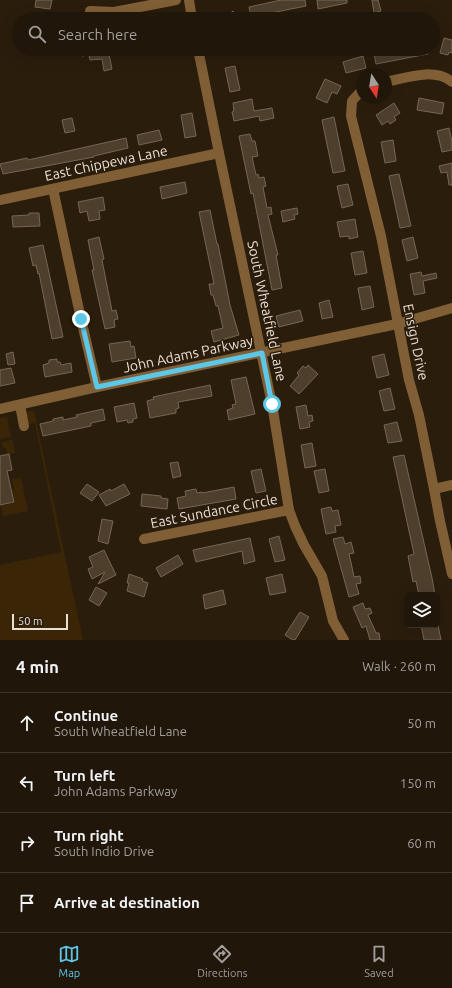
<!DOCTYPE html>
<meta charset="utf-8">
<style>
body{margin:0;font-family:Ubuntu,sans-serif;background:#2d2317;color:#f1f3f6}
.controls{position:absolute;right:12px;bottom:12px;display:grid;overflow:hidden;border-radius:6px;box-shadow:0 4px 16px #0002}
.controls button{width:36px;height:36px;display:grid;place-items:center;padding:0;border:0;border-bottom:1px solid #3d352a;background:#201609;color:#f1f3f6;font:20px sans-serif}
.compass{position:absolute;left:356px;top:68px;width:36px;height:36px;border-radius:50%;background:#201609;box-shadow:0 4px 16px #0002;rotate:168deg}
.scale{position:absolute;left:12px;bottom:10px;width:56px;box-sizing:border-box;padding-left:4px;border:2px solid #e9dfd5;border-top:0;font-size:11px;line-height:14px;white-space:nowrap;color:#e9dfd5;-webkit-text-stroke:3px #2b1d0c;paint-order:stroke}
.stop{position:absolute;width:12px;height:12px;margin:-9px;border:3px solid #5cc7e7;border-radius:50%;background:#fff}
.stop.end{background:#5cc7e7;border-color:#fff;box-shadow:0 1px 4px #0008}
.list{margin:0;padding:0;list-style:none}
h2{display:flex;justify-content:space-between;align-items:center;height:52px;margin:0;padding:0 16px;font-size:17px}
h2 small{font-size:13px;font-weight:400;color:#a29f9c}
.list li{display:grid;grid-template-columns:26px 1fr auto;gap:12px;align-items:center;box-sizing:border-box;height:60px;padding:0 16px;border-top:1px solid #3d352a}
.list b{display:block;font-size:15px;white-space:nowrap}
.list p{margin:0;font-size:13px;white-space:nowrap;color:#a29f9c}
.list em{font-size:13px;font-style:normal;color:#a29f9c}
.icon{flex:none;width:22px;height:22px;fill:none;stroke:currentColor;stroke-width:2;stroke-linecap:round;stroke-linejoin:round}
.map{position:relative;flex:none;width:452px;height:640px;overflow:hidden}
.search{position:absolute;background:#201609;box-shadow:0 4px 16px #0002;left:12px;right:12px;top:12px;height:44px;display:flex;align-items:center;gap:10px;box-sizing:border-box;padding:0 14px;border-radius:22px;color:#a29f9c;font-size:15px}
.sheet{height:292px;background:#201609}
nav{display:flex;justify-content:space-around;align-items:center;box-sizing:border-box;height:56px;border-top:1px solid #3d352a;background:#201609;font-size:11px;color:#a29f9c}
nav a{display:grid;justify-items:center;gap:2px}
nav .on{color:#5cc7e7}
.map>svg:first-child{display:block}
.green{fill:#3b2507}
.building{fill:#4e3f2d;stroke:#766653}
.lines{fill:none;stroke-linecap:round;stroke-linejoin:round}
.minor{stroke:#815f36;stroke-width:10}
.route{stroke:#5cc7e7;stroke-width:5}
.labels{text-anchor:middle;stroke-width:3;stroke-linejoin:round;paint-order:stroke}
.street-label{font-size:14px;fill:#e9dfd5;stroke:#2b1d0c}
</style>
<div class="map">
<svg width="452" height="640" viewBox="0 0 452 640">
<rect width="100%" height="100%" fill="#2b1d0c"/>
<g class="green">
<path d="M34,411L83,640H0V565L61,552L35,423L29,424L26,412Z"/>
<path d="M7,417L11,437L0,439V418Z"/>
<path d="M11,440L13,441L15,453L7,454L6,448H3L2,442Z"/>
<path d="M21,478L28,511L3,516L1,506L15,503L12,489H14L12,479Z"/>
</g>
<g class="building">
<path d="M36,0H52L50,9L35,7Z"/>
<path d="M281,0H305L306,6L251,17L249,7Z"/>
<path d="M317,0H347V3L318,9Z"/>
<path d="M372,0H378L381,11L374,13Z"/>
<path d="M233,11L238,19H222Z"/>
<path d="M444,38L452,40V53L449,52L448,55L440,53Z"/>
<path d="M81,49H108L112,69L104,71L102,59L90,60L89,55L82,56Z"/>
<path d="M397,49H427L428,54L376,64L374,54Z"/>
<path d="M363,56L366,68L346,73L343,62Z"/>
<path d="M235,66L240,90L230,92L225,68Z"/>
<path d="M325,79L341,86L337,94L332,92L327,103L316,98Z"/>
<path d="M419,98L444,103L442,114L417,110Z"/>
<path d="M252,99L254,111L272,108L274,118L260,121L259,116L234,121L232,112L234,111L233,103Z"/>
<path d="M394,103L400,113L394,117L396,120L390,124L388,121L382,125L376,115Z"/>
<path d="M192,113L196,136L185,138L181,115Z"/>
<path d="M334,117L345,171L333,173L322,120Z"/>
<path d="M72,118L75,131L65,133L62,120Z"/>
<path d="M449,128L452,142V150L442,152L437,131Z"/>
<path d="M159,130L162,140L139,145L137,135Z"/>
<path d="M250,134L252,141H255L258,156L252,157L256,175L258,174L259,178L264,177L266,186L263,187L267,208L271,207L272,214L268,215L278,255H276L282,288L272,290L253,193L251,194L239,136Z"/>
<path d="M126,138L128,148L94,156V157L3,174L0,164L27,158L28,160Z"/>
<path d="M393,140L396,161L385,163L381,142Z"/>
<path d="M452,163V185H449L447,172L441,173L439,166Z"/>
<path d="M399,174L411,226L400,228L389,176Z"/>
<path d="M185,182L187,193L162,199L160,187Z"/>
<path d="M348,184L353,205L342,208L337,186Z"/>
<path d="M103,197L105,210L99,211L100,219L89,221L87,211L80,213L78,202Z"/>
<path d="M297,208L298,214L294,215L295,219L283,222L281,211Z"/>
<path d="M210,210L217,244H218L230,305L239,335L214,342L211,331L223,328L218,306H216L213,295H211L209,284H214L199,212Z"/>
<path d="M29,213H39L40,226L13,227L12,216L29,215Z"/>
<path d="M355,219L358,237L349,239V236L340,237L337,222Z"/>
<path d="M99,237L104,259L102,260L112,311L116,310L118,319L114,320L115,327L105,329L92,270H94L88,240Z"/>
<path d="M413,237L418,258L407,261L402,240Z"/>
<path d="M43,245L63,337L52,339L39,273L38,274L36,265L33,266L29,248Z"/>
<path d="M363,251L367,273L355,275L351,253Z"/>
<path d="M421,272L422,276L436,273L437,278L423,281L425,293L414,295L410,274Z"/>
<path d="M370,286L374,307L362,310L358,288Z"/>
<path d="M329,300L333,317L322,319L319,303Z"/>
<path d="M300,310L303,321L279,327L276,316Z"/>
<path d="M130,341L131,347L134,346L136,358L112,362L109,344Z"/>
<path d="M13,352L15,364L8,365L6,354Z"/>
<path d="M384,354L389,375L377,378L372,357Z"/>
<path d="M57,359V362H60L61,365L71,363L72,372L45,377L43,365L49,363V360Z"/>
<path d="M308,365L318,374L299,394L290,386L299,375L297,373L303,366L306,368Z"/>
<path d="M11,368L15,383L0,386V370Z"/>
<path d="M246,377L255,414L229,420L227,410L233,408L232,405L236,404L231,380Z"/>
<path d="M210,385L212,396L178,402L179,408L176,409V413L150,418L147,401L154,399L153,397Z"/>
<path d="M390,388L395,409L384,411L379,391Z"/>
<path d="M134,403L137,418L133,419V422L128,423L127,420L117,422L114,407Z"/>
<path d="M306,405L308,416L312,415L313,421L309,422L310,427L300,429L296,407Z"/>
<path d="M103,409L105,420L91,423V426L43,436L40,424L53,421V419L63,417V420L77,417L76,415Z"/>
<path d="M397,422L402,441L388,443L384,425Z"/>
<path d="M312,443L316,466L305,468L301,445Z"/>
<path d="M9,454L12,470L7,471L14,502L0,505V456Z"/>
<path d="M404,455L432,578L435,595H419L416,581L413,582L408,556L414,554L393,457Z"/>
<path d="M178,462L181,476L173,478L170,463Z"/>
<path d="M261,469L266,491L256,493L251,471Z"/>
<path d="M325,469L329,491L319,493L314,471Z"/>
<path d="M87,484L99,492L92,501L80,493Z"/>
<path d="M124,484L130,494L106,506L99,495L110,489L111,491Z"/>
<path d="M234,487L236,499L179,509L177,498L186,496L185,491L196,489L197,493L202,492V493Z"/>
<path d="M142,494L161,496V498L168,499L167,509L141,506Z"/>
<path d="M331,507L332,511L338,510L341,525L335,526L336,532L326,534L321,509Z"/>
<path d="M102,519L113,521L108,544L98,541Z"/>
<path d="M279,536L285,560L275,562L269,539Z"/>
<path d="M343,537L345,544L351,542L354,553L349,554L352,567L354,577L360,576L361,583L356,584L359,594L349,597L333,539Z"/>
<path d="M250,538L255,561L244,564L242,551L196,562L193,550Z"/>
<path d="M104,550L116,575L98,584L105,572L92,579L88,569L93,567L89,557Z"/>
<path d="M178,555L183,564L161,577L156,568Z"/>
<path d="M129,574L143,579L142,581L148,583L144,597L127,591L129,583H127Z"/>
<path d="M282,574L286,592L270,595L266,578Z"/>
<path d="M96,587L107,593L99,606L89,600Z"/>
<path d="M223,590L226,604L205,609L203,595Z"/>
<path d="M363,603L365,609L370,608L372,613L368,615L376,633H379L380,640H370L366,626L362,628L353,607Z"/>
<path d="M300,612L309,617L295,640H293L285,635Z"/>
<path d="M421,625H438L441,640H424Z"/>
</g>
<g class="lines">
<g class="minor">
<path d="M189,0L192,19"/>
<path d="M90,11L114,12L176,0"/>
<path d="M198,49L219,153L272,404L289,510L295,526L304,545L322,576L333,621L344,640"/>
<path d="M386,82C406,78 434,67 452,82"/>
<path d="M362,90L352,101L351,116L381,236L409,380L419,415L434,489L440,521L452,574"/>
<path d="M53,189L81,319L97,387"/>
<path d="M0,200L219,153"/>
<path d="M20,405L24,426"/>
<path d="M0,409L97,387L397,324L452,308"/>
<path d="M434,489L452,485"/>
<path d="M144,539L289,510"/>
</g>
</g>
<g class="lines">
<path class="route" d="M81,319L97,387L262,353L272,404"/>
</g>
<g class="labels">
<g class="street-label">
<text transform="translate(106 163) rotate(-12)" y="5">East Chippewa Lane</text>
<text transform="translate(267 311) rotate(78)" y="5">South Wheatfield Lane</text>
<text transform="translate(416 342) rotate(78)" y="5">Ensign Drive</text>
<text transform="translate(188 354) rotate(-12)" y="5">John Adams Parkway</text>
<text transform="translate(214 511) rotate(-11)" y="5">East Sundance Circle</text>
</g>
</g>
</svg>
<div class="controls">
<button><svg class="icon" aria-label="layers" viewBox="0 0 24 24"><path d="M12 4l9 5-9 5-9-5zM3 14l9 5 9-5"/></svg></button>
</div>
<svg class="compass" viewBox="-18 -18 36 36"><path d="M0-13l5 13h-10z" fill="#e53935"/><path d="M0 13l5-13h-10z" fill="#a29f9c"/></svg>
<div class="scale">50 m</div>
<div class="stop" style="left:272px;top:404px"></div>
<div class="stop end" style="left:81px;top:319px"></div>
<div class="search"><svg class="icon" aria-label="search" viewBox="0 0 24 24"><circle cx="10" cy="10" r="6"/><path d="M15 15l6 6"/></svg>Search here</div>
</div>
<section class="sheet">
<h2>4 min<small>Walk · 260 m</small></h2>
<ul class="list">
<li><svg class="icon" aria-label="ahead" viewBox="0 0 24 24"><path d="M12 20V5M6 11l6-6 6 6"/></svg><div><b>Continue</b><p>South Wheatfield Lane</p></div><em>50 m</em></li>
<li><svg class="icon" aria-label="left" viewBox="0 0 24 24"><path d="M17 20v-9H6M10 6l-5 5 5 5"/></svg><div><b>Turn left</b><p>John Adams Parkway</p></div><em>150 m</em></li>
<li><svg class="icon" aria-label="right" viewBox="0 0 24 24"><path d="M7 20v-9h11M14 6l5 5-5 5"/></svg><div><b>Turn right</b><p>South Indio Drive</p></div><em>60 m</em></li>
<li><svg class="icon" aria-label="arrive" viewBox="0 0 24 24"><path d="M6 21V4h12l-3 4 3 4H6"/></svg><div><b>Arrive at destination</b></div></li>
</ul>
</section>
<nav>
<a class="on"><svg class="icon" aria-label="map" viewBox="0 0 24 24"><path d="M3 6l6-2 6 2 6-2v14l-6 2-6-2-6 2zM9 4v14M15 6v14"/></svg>Map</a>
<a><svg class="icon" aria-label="directions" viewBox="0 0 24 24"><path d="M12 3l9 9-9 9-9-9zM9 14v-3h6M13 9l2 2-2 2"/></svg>Directions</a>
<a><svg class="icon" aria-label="saved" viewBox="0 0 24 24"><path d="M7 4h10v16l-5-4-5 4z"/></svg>Saved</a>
</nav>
